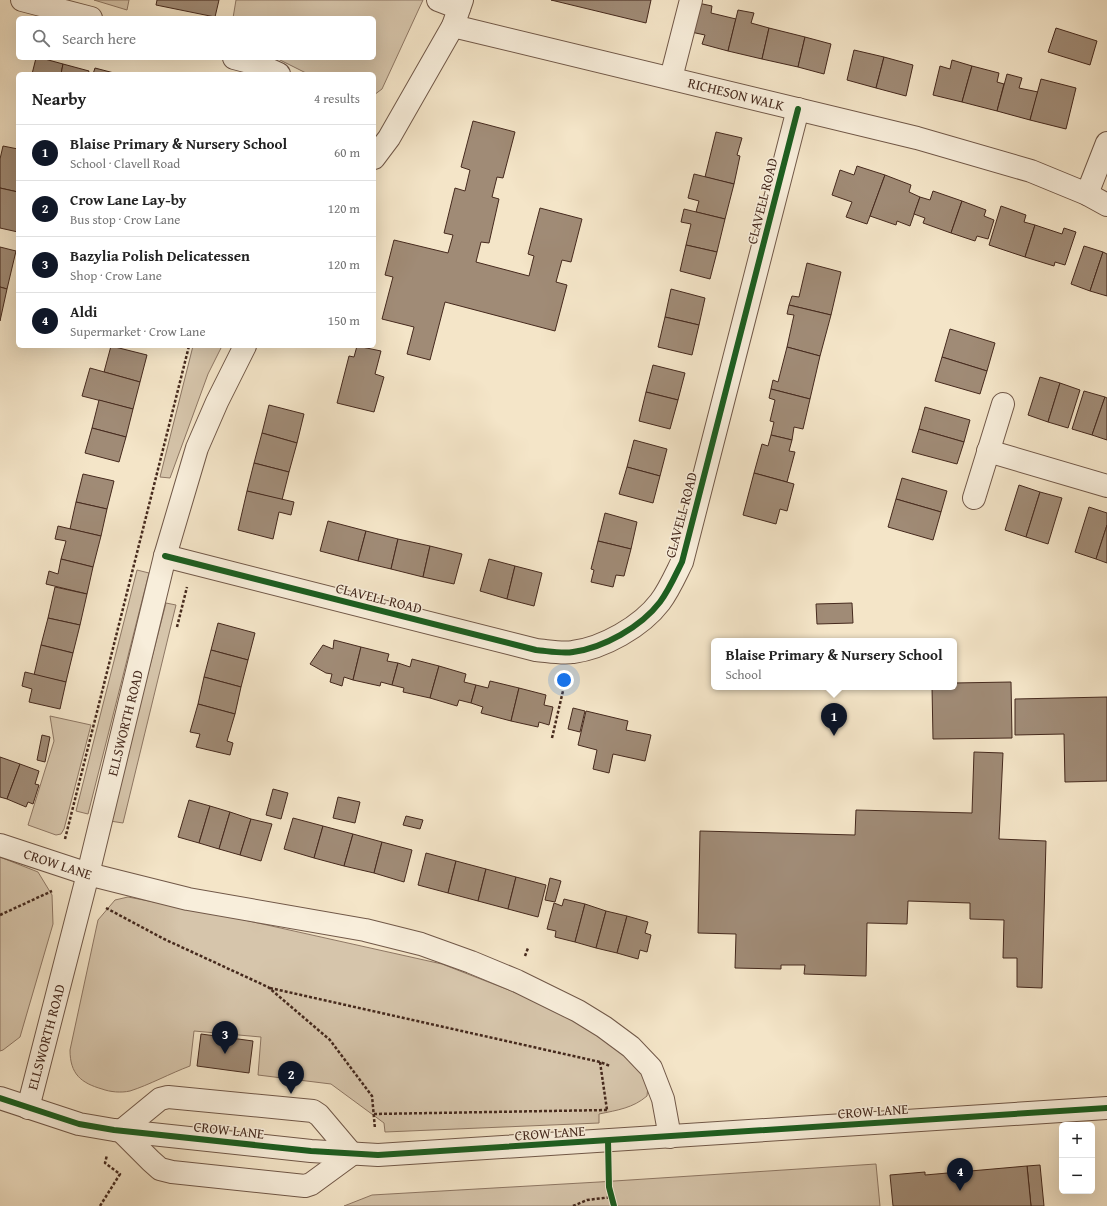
<!DOCTYPE html>
<meta charset="utf-8">
<style>
body{margin:0;font-family:"Gentium Book Plus",serif;background:#f6f6f6;color:#222}
.controls{position:absolute;right:12px;bottom:12px;display:grid;overflow:hidden;border-radius:6px;box-shadow:0 4px 16px #0002}
.controls button{width:36px;height:36px;display:grid;place-items:center;padding:0;border:0;border-bottom:1px solid #e0e0e0;background:#fff;color:#222;font:20px sans-serif}
.you{position:absolute;left:564px;top:680px;width:14px;height:14px;margin:-10px;border:3px solid #fff;border-radius:50%;background:#1a73e8;box-shadow:0 0 0 6px #1a73e833}
.badge{display:grid;place-items:center;width:26px;height:26px;border-radius:50%;background:#111827;color:#fff;font-size:13px;font-weight:700}
.pin{position:absolute;translate:-50% -33px;filter:drop-shadow(0 1px 2px #0008)}
.pin::after{content:'';position:absolute;top:21px;width:14px;height:12px;background:inherit;clip-path:polygon(0 0,100% 0,50% 100%)}
.popup{position:absolute;left:711px;top:638px;width:246px;height:52px;box-sizing:border-box;display:grid;place-content:center;border-radius:6px;background:#fff;filter:drop-shadow(0 1px 3px #0005);font-size:13px;white-space:nowrap;color:#767676}
.popup b{font-size:15px;color:#222}
.popup::after{content:'';position:absolute;left:50%;top:100%;margin-left:-8px;border:8px solid transparent;border-top-color:#fff}
.list{margin:0;padding:0;list-style:none}
h2{display:flex;justify-content:space-between;align-items:center;height:52px;margin:0;padding:0 16px;font-size:17px}
h2 small{font-size:13px;font-weight:400;color:#767676}
.list li{display:grid;grid-template-columns:26px 1fr auto;gap:12px;align-items:center;box-sizing:border-box;height:56px;padding:0 16px;border-top:1px solid #e0e0e0}
.list b{display:block;font-size:15px;white-space:nowrap}
.list p{margin:0;font-size:13px;white-space:nowrap;color:#767676}
.list em{font-size:13px;font-style:normal;color:#767676}
.icon{flex:none;width:22px;height:22px;fill:none;stroke:currentColor;stroke-width:2;stroke-linecap:round;stroke-linejoin:round}
.map{position:relative;flex:none;width:1107px;height:1206px;overflow:hidden}
.search{position:absolute;background:#fff;box-shadow:0 4px 16px #0002;left:16px;top:16px;width:360px;height:44px;display:flex;align-items:center;gap:10px;box-sizing:border-box;padding:0 14px;border-radius:6px;color:#767676;font-size:15px}
.panel{position:absolute;background:#fff;box-shadow:0 4px 16px #0002;left:16px;top:72px;width:360px;height:276px;border-radius:6px}
.map>svg:first-child{display:block}
.green{fill:#d6c5ab;stroke:#8e7764}
.building{fill:#a08b76;stroke:#45291d}
.lines{fill:none;stroke-linecap:round;stroke-linejoin:round}
.minor-casing{stroke:#715848;stroke-width:24}
.path{stroke:#45291d;stroke-width:2.5;stroke-dasharray:3 2;stroke-linecap:butt}
.minor{stroke:#f8eedb;stroke-width:22}
.cycleway-casing{stroke:#f8eedb;stroke-width:8}
.cycleway{stroke:#1b5e20;stroke-width:6}
.labels{text-anchor:middle;stroke-width:3;stroke-linejoin:round;paint-order:stroke}
.street-label{font-size:14px;fill:#45291d;stroke:#f8eedb}
</style>
<div class="map">
<svg width="1107" height="1206" viewBox="0 0 1107 1206">
<rect width="100%" height="100%" fill="#f4e5c8"/>
<filter id="stains"><feTurbulence type="fractalNoise" baseFrequency=".005" numOctaves="4"/><feColorMatrix values="0 0 0 0 .2 0 0 0 0 .09 0 0 0 0 .02 0 0 0 .5 -.17"/></filter>
<radialGradient id="worn" r=".72"><stop offset=".6" stop-color="#630" stop-opacity="0"/><stop offset="1" stop-color="#630" stop-opacity=".3"/></radialGradient>
<g class="green">
<path d="M94,0H129L127,10Z"/>
<path d="M236,0H423L382,89L374,95V74H308L276,58H374V18H233Z"/>
<path d="M193,346H222L208,374L170,478L160,477Z"/>
<path d="M137,570L149,573L88,814L76,811Z"/>
<path d="M166,603L176,605L123,823L110,821Z"/>
<path d="M50,716L91,725L64,829L61,834L56,835L28,825L54,741Z"/>
<path d="M0,857L38,872L52,895L53,924L20,1037L3,1050L0,1051Z"/>
<path d="M128,897L222,915L442,964L537,1001L619,1045L644,1073L648,1086L647,1096C633,1108 618,1110 599,1114V1123L385,1132L384,1123L331,1084L258,1075L261,1037L194,1031L190,1066C171,1073 149,1085 130,1091C121,1093 110,1092 102,1089C81,1083 70,1074 70,1050L98,920L115,900Z"/>
<path d="M876,1164L880,1206H344L372,1195L599,1182Z"/>
</g>
<g class="building">
<path d="M157,0H219L215,17L156,5Z"/>
<path d="M551,0H651L646,23Z"/>
<path d="M698,3L712,6L711,13L736,19L728,51L702,44L705,35L691,32Z"/>
<path d="M738,10L754,13L751,23L769,28L762,59L728,51Z"/>
<path d="M769,28L805,37L798,67L762,59Z"/>
<path d="M1056,28L1097,41L1090,65L1048,52Z"/>
<path d="M805,37L831,44L824,74L798,67Z"/>
<path d="M854,50L884,57L876,88L847,80Z"/>
<path d="M884,57L913,65L906,96L876,88Z"/>
<path d="M36,58H41L63,64L61,74H32Z"/>
<path d="M952,60L972,66L962,102L933,95L940,66L950,69Z"/>
<path d="M63,64L89,71L88,74H61Z"/>
<path d="M972,66L999,73L997,82L1004,84L997,111L962,102Z"/>
<path d="M95,68L114,73L113,74H93Z"/>
<path d="M1007,74L1022,78L1019,88L1038,92L1030,120L997,111Z"/>
<path d="M1041,79L1076,88L1066,129L1030,120Z"/>
<path d="M473,121L515,132L503,178L497,177L492,197L499,199L489,243L481,242L476,262L529,276L534,256L528,254L540,208L582,219L571,262L562,260L556,282L567,285L555,331L445,302L430,360L407,354L414,327L382,319L393,277L385,275L394,240L448,253L453,235L444,233L455,188L465,191L470,170L461,167Z"/>
<path d="M716,132L742,138L737,155L740,156L734,184L705,177Z"/>
<path d="M3,146L18,149V192L0,188V159Z"/>
<path d="M857,166L885,175L867,224L846,217L852,202L832,195L840,170L854,175Z"/>
<path d="M694,174L734,184L725,219L696,212L699,201L688,198Z"/>
<path d="M885,175L911,185L909,192L920,197L910,226L897,221L896,225L870,216Z"/>
<path d="M0,188L18,192V232L0,228Z"/>
<path d="M933,191L962,201L951,233L923,223L925,218L914,214L920,197L930,200Z"/>
<path d="M962,201L986,210L984,216L994,220L988,239L977,236L975,241L951,233Z"/>
<path d="M1001,206L1026,215L1024,222L1035,225L1025,257L989,245Z"/>
<path d="M684,209L725,219L717,252L686,245L691,224L681,222Z"/>
<path d="M1035,225L1062,234L1064,228L1076,232L1065,265L1055,262L1054,266L1025,257Z"/>
<path d="M686,245L717,252L710,279L680,271Z"/>
<path d="M1084,246L1103,252L1090,291L1071,284Z"/>
<path d="M0,247L16,251L7,289L0,287Z"/>
<path d="M1103,252L1107,254V296L1090,291Z"/>
<path d="M807,263L841,272L831,315L789,305L792,296L799,297Z"/>
<path d="M0,287L7,289L0,321Z"/>
<path d="M671,289L705,298L699,325L665,317Z"/>
<path d="M789,305L831,315L820,356L787,347L794,315L787,314Z"/>
<path d="M665,317L699,325L692,355L658,347Z"/>
<path d="M950,329L995,343L987,371L942,357Z"/>
<path d="M111,346L147,355L140,382L104,372Z"/>
<path d="M357,346L381,351L375,374L384,377L374,412L337,403L349,356L354,357Z"/>
<path d="M787,347L820,356L810,399L771,389L773,380L778,382Z"/>
<path d="M942,357L987,371L980,394L935,381Z"/>
<path d="M653,365L685,373L678,400L646,392Z"/>
<path d="M90,368L140,382L133,409L82,396Z"/>
<path d="M1040,377L1060,383L1048,422L1028,415Z"/>
<path d="M1060,383L1080,390L1068,428L1048,422Z"/>
<path d="M771,389L810,399L803,429L794,427L792,440L771,435L774,422L770,421L775,400L769,398Z"/>
<path d="M1084,391L1105,397L1092,435L1072,429Z"/>
<path d="M646,392L678,400L670,429L639,421Z"/>
<path d="M1105,397L1107,398V440L1092,435Z"/>
<path d="M99,400L133,409L126,437L92,428Z"/>
<path d="M269,405L304,414L297,443L262,433Z"/>
<path d="M925,407L970,420L964,442L919,429Z"/>
<path d="M92,428L126,437L119,462L85,453Z"/>
<path d="M919,429L964,442L957,464L912,452Z"/>
<path d="M262,433L297,443L289,472L254,463Z"/>
<path d="M771,435L792,440L789,451L795,452L787,482L754,473L762,444L768,446Z"/>
<path d="M634,440L667,449L660,476L627,467Z"/>
<path d="M254,463L289,472L282,500L247,491Z"/>
<path d="M627,467L660,476L653,503L619,494Z"/>
<path d="M754,473L794,484L787,511L780,509L776,524L743,515Z"/>
<path d="M83,474L114,481L107,509L76,502Z"/>
<path d="M902,478L947,491L941,512L896,499Z"/>
<path d="M1019,485L1040,492L1026,537L1005,530Z"/>
<path d="M247,491L294,502L291,515L279,512L273,539L238,530Z"/>
<path d="M1040,492L1062,498L1048,544L1026,537Z"/>
<path d="M896,499L941,512L933,540L888,527Z"/>
<path d="M76,502L107,509L101,536L70,529Z"/>
<path d="M1089,507L1107,513V525L1096,559L1075,552Z"/>
<path d="M605,513L637,522L631,549L598,541Z"/>
<path d="M328,521L366,531L358,561L320,551Z"/>
<path d="M1107,525V563L1096,559Z"/>
<path d="M58,526L101,536L93,567L61,559L66,541L55,539Z"/>
<path d="M366,531L398,539L391,569L358,561Z"/>
<path d="M398,539L430,546L423,577L391,569Z"/>
<path d="M598,541L631,549L624,576L616,575L613,587L591,582L594,570L591,569Z"/>
<path d="M430,546L462,554L454,584L423,577Z"/>
<path d="M61,559L93,567L87,594L46,584L49,571L58,574Z"/>
<path d="M489,559L515,566L507,599L480,591Z"/>
<path d="M515,566L542,573L534,606L507,599Z"/>
<path d="M55,587L87,594L80,625L48,618Z"/>
<path d="M852,603L853,623L817,624L816,604Z"/>
<path d="M48,618L80,625L73,653L41,645Z"/>
<path d="M218,623L255,633L248,660L211,650Z"/>
<path d="M334,640L361,647L353,680L344,677L342,686L330,682L332,674L326,673L310,664L323,645L333,649Z"/>
<path d="M41,645L73,653L66,682L34,675Z"/>
<path d="M361,647L389,654L387,661L398,663L392,685L381,682L380,686L353,680Z"/>
<path d="M211,650L248,660L241,687L204,677Z"/>
<path d="M412,659L439,666L430,698L403,692L404,688L392,685L398,663L410,667Z"/>
<path d="M439,666L466,674L464,682L476,685L471,703L459,700L457,706L430,698Z"/>
<path d="M25,672L66,682L60,709L29,702L32,689L22,686Z"/>
<path d="M204,677L241,687L235,714L198,704Z"/>
<path d="M490,681L519,688L511,721L481,713L483,707L471,703L476,685L488,688Z"/>
<path d="M1011,682L1012,738L933,739L932,687H954V683Z"/>
<path d="M519,688L546,695L544,705L553,707L549,725L539,722L538,727L511,721Z"/>
<path d="M1107,697V781L1065,782L1064,734L1015,735V699Z"/>
<path d="M198,704L235,714L227,741L233,743L230,755L196,747L200,734L190,732Z"/>
<path d="M573,708L585,711L580,732L568,729Z"/>
<path d="M586,711L628,721L626,730L651,735L645,761L613,754L609,773L593,769L597,750L578,745Z"/>
<path d="M42,735L50,737L45,762L37,760Z"/>
<path d="M974,752L1003,753L999,839L1046,841L1042,988L1017,987V958H1003L1004,920L970,919V903L908,901L907,924L867,923L866,976L804,974L805,965H781V969L735,968L736,934L698,933L700,831L855,835L856,810L972,813Z"/>
<path d="M0,757L20,764L7,799L0,797Z"/>
<path d="M20,764L39,771L35,784L39,785L33,804L28,802L26,807L7,799Z"/>
<path d="M273,789L288,793L281,819L266,815Z"/>
<path d="M338,797L360,802L355,823L333,818Z"/>
<path d="M189,800L210,806L199,843L178,837Z"/>
<path d="M210,806L230,812L219,849L199,843Z"/>
<path d="M230,812L251,819L240,855L219,849Z"/>
<path d="M406,816L423,820L420,829L403,825Z"/>
<path d="M293,818L323,826L314,858L284,849Z"/>
<path d="M251,819L272,824L261,861L240,855Z"/>
<path d="M323,826L353,834L344,866L314,858Z"/>
<path d="M353,834L382,842L374,873L344,866Z"/>
<path d="M382,842L412,850L404,882L374,873Z"/>
<path d="M426,853L456,861L448,893L418,885Z"/>
<path d="M456,861L486,869L478,901L448,893Z"/>
<path d="M486,869L516,877L508,909L478,901Z"/>
<path d="M516,877L546,885L538,917L508,909Z"/>
<path d="M550,878L561,881L555,902L545,900Z"/>
<path d="M564,899L585,904L575,942L555,937L556,931L547,929L554,903L562,906Z"/>
<path d="M585,904L606,911L596,948L575,942Z"/>
<path d="M606,911L627,916L617,953L596,948Z"/>
<path d="M627,916L648,922L645,933L651,935L647,952L640,950L638,959L617,953Z"/>
<path d="M201,1034L253,1041L249,1073L197,1066Z"/>
<path d="M1040,1165L1044,1206H1031L1027,1166Z"/>
<path d="M1027,1166L1031,1206H893L890,1175L925,1172V1175Z"/>
</g>
<g class="lines">
<defs>
<g id="minor">
<path d="M22,0L91,18"/>
<path d="M438,0L459,8"/>
<path d="M453,26L917,138L1031,171L1087,194L1107,205"/>
<path d="M234,58L257,64L279,74"/>
<path d="M671,78L691,0"/>
<path d="M374,158L389,138L453,26L462,0"/>
<path d="M1087,194L1107,143"/>
<path d="M988,451L1107,486"/>
<path d="M974,498L1003,404"/>
<path d="M165,556L536,650C548,651 562,654 573,652C603,648 641,627 660,602C669,590 675,576 682,562L798,109"/>
<path d="M0,845L88,874L188,899L365,930L421,944L471,962L517,981L578,1011L604,1027L631,1047L651,1068L663,1099L670,1137"/>
<path d="M0,1098L79,1124L114,1130L311,1151L378,1155L1107,1108"/>
<path d="M28,1108L88,874L165,556L197,448L217,402L245,346"/>
<path d="M121,1131L160,1099L168,1097L313,1111L319,1115L352,1154"/>
<path d="M121,1131L151,1161L160,1169L172,1172L305,1186L311,1184L352,1154"/>
</g>
</defs>
<use href="#minor" class="minor-casing"/>
<g class="path">
<path d="M177,627L187,587"/>
<path d="M552,738L566,678"/>
<path d="M65,839L189,346"/>
<path d="M106,908L164,939L268,987L330,1040L372,1096L375,1129"/>
<path d="M0,915L52,891"/>
<path d="M525,956L528,948"/>
<path d="M270,988L600,1062L610,1066"/>
<path d="M600,1062L607,1110"/>
<path d="M374,1114L607,1110"/>
<path d="M100,1206L120,1174L105,1163L107,1155"/>
<path d="M573,1206L587,1200L612,1197"/>
</g>
<use href="#minor" class="minor"/>
<defs>
<g id="cycleway">
<path d="M165,556L536,650C548,651 562,654 573,652C603,648 641,627 660,602C669,590 675,576 682,562L798,109"/>
<path d="M0,1098L79,1124L114,1130L311,1151L378,1155L1107,1108"/>
<path d="M608,1141L609,1187L614,1206"/>
</g>
</defs>
<use href="#cycleway" class="cycleway-casing"/>
<use href="#cycleway" class="cycleway"/>
</g>
<g class="labels">
<g class="street-label">
<text transform="translate(736 94) rotate(14)" y="5">RICHESON WALK</text>
<text transform="translate(762 201) rotate(-76)" y="5">CLAVELL ROAD</text>
<text transform="translate(681 515) rotate(-75)" y="5">CLAVELL ROAD</text>
<text transform="translate(379 598) rotate(14)" y="5">CLAVELL ROAD</text>
<text transform="translate(125 723) rotate(-76)" y="5">ELLSWORTH ROAD</text>
<text transform="translate(58 864) rotate(18)" y="5">CROW LANE</text>
<text transform="translate(46 1037) rotate(-75)" y="5">ELLSWORTH ROAD</text>
<text transform="translate(873 1111) rotate(-4)" y="5">CROW LANE</text>
<text transform="translate(229 1130) rotate(6)" y="5">CROW LANE</text>
<text transform="translate(550 1133) rotate(-4)" y="5">CROW LANE</text>
</g>
</g>
<rect width="100%" height="100%" filter="url(#stains)"/>
<rect width="100%" height="100%" fill="url(#worn)"/>
</svg>
<div class="controls">
<button>+</button>
<button>−</button>
</div>
<div class="you"></div>
<div class="pin badge" style="left:834px;top:736px">1</div>
<div class="popup"><b>Blaise Primary &amp; Nursery School</b>School</div>
<div class="pin badge" style="left:291px;top:1094px">2</div>
<div class="pin badge" style="left:225px;top:1054px">3</div>
<div class="pin badge" style="left:960px;top:1191px">4</div>
<div class="search"><svg class="icon" aria-label="search" viewBox="0 0 24 24"><circle cx="10" cy="10" r="6"/><path d="M15 15l6 6"/></svg>Search here</div>
<section class="panel">
<h2>Nearby<small>4 results</small></h2>
<ul class="list">
<li><span class="badge">1</span><div><b>Blaise Primary &amp; Nursery School</b><p>School · Clavell Road</p></div><em>60 m</em></li>
<li><span class="badge">2</span><div><b>Crow Lane Lay-by</b><p>Bus stop · Crow Lane</p></div><em>120 m</em></li>
<li><span class="badge">3</span><div><b>Bazylia Polish Delicatessen</b><p>Shop · Crow Lane</p></div><em>120 m</em></li>
<li><span class="badge">4</span><div><b>Aldi</b><p>Supermarket · Crow Lane</p></div><em>150 m</em></li>
</ul>
</section>
</div>
